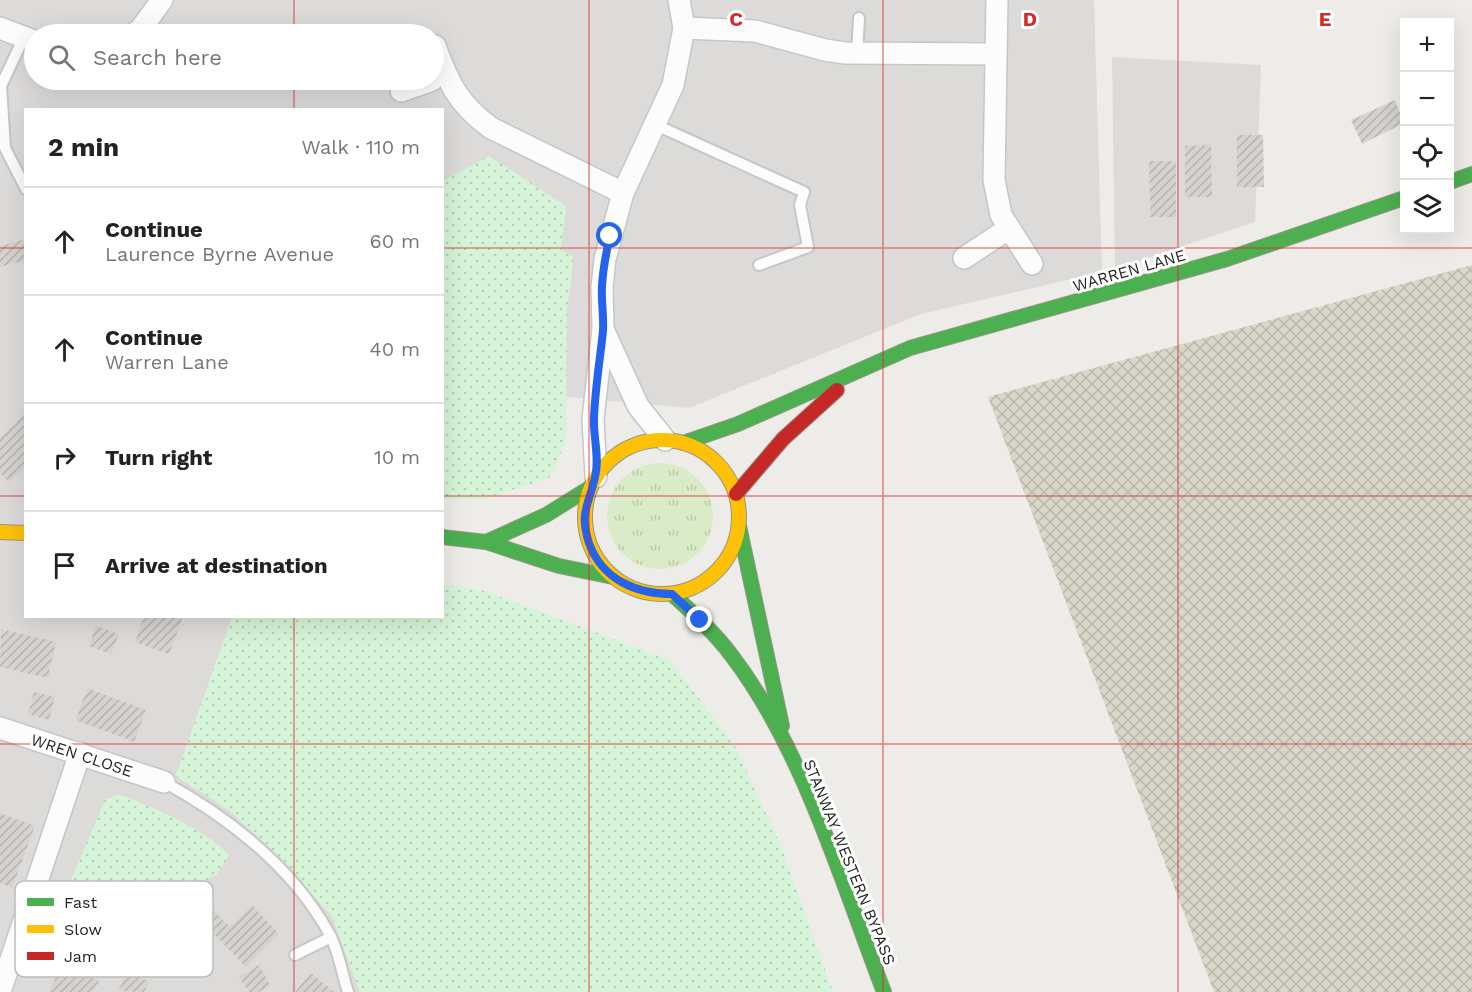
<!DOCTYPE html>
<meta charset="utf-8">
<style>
body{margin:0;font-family:"Work Sans",sans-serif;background:#f2f2f2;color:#222}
.controls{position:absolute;right:18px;top:18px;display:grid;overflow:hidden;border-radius:0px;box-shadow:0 6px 24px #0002}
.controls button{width:54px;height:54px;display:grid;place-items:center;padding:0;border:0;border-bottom:2px solid #e0e0e0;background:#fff;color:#222;font:30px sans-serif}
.stop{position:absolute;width:18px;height:18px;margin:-14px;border:4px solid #2563eb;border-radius:50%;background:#fff}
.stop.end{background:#2563eb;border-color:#fff;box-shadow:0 2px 6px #0008}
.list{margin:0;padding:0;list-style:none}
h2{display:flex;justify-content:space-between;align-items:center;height:78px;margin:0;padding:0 24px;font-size:26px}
h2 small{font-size:20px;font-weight:400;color:#767676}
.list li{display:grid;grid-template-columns:39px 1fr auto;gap:18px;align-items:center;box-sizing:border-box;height:108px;padding:0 24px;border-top:2px solid #e0e0e0}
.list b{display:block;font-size:22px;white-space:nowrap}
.list p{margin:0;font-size:20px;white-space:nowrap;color:#767676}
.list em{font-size:20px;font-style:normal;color:#767676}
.icon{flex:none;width:33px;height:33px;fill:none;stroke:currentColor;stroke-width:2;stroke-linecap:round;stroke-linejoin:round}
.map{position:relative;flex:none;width:1472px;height:992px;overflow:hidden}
.search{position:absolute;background:#fff;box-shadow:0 6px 24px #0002;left:24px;top:24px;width:420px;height:66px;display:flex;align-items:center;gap:15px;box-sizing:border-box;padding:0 21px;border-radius:33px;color:#767676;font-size:22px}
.panel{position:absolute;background:#fff;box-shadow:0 6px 24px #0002;left:24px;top:108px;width:420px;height:510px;border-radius:0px}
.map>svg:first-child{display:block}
.residential{fill:#dddbd9;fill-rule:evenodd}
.construction{fill:url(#construction-cross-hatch)}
.grass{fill:url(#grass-tufts)}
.park{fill:url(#park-dots)}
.building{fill:url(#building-hatch)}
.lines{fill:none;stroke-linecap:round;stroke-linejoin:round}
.lane-casing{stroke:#c6c6c4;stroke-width:14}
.street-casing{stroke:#c6c6c4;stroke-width:24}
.fast-casing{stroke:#959880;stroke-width:16}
.slow-casing{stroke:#959880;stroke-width:16}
.jam-casing{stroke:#959880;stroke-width:16}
.lane{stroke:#fcfcfc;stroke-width:10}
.street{stroke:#fcfcfc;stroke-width:21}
.fast{stroke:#4caf50;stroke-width:14}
.slow{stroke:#ffc107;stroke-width:14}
.jam{stroke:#c62828;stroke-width:14}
.route{stroke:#2563eb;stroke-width:8}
.grid{fill:none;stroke:#d62828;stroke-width:1.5;stroke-opacity:0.55}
.labels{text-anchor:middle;stroke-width:6;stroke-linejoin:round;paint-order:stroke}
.street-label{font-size:16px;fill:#1f1f1f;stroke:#fff}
.key{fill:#fff;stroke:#bcbcbc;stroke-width:1.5}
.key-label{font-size:16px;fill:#1f1f1f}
.grid-label{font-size:20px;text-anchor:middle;font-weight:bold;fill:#d62828;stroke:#fff;stroke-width:6;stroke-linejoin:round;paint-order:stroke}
</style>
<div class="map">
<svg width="1472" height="992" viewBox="0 0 1472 992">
<defs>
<pattern id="construction-cross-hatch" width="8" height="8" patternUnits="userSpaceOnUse" patternTransform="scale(1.5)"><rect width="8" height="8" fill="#d7d7ca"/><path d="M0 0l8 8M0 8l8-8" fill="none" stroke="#b8b8ad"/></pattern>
<pattern id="grass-tufts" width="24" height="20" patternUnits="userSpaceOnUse" patternTransform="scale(1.5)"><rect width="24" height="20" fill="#daebc7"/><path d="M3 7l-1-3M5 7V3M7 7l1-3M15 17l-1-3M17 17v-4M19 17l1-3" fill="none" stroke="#bbc9aa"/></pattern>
<pattern id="park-dots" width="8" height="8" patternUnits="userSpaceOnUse" patternTransform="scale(1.5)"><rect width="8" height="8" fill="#d6f4d7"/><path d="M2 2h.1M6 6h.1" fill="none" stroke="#b7d1b8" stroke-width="1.8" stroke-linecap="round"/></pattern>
<pattern id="building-hatch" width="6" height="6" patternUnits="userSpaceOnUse" patternTransform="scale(1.5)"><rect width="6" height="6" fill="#d5d2cf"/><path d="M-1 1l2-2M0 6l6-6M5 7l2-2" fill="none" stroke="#b6b4b1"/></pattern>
</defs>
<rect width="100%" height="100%" fill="#eeece8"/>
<g class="residential">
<path d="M0,0H1094L1102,272L921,314L689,408L511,392L443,421L442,110H26V616L232,617L176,776L230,810L272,850L332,916L360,992H0ZM34,34H434V80H34Z"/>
<path d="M1112,57L1261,65L1255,222L1115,269Z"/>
</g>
<path class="construction" d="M1472,265V992H1214L988,397Z"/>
<circle class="grass" cx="660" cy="516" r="53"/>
<g class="park">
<path d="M489,156L566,206L561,250L574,257L567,311L566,442L549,478L481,500L443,499V181Z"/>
<path d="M443,584L485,591L670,660L735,746L781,846L833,992H360L332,916L272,850L230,811L176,776L232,617L442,616Z"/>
<path d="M119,794C159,810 198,825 229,855L216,875L143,916L130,915L67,890L105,800Z"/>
</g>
<g class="building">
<path d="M1395,100L1404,123L1362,144L1351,120Z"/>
<path d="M1237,135H1263L1264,187H1237Z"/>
<path d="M1211,145L1212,197H1185V146Z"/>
<path d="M1149,161H1176V217H1150Z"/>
<path d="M26,239V260L0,267V246Z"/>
<path d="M26,412V466L9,482L0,473V438Z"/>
<path d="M144,616H183L169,654L135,642Z"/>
<path d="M96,626L119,634L111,654L89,646Z"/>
<path d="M1,629L56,642L48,678L0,667Z"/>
<path d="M87,688L146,710L134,742L76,720Z"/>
<path d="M34,692L55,697L49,720L28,714Z"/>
<path d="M0,813L35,826L12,888L0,883Z"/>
<path d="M196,893L230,927L252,905L279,934L246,967L185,904Z"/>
<path d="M62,964L99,981L93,992H49Z"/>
<path d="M259,965L270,985L259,992H249L239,977Z"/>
<path d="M128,971L149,982L144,992L118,991Z"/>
<path d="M311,973L334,992H295Z"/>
</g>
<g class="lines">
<defs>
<g id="lane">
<path d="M24,37L1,86L5,148L26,189"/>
<path d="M857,54L859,18"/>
<path d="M656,125L804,192L800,205L808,247L759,265"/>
<path d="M164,782C231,819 293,867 330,935C339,952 342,974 348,992"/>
<path d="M295,955L331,937"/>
</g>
<g id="street">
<path d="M997,0L994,180L1001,215L1032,264"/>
<path d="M0,28L34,41"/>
<path d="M684,28L755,31L825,50L845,53L996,54"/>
<path d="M133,34L140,30L162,0"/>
<path d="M435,46C449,84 458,104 491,128L623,193"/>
<path d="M401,91L432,80"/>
<path d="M964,258L1008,229"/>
<path d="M603,329L638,406L665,440"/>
<path d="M596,477L593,419L603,329L602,287L605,259L623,193L673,85L684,28L679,0"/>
<path d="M0,728L164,782"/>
<path d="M0,992L80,753"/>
</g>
<g id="fast">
<path d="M1450,182L1472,174"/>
<path d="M683,443L738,424L910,348L1227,259L1404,198"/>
<path d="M739,526L782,726"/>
<path d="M442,537L486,542L559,566L613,577"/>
<path d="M486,542L546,515L591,487"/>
<path d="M672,594C693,613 715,633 732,656C803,749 842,883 884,992"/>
</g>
<g id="slow">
<circle cx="662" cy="517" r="77"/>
<path d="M0,532L26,533"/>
</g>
<path id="jam" d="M736,494L783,439L837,390"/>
</defs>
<use href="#lane" class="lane-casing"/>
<use href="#street" class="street-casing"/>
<use href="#fast" class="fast-casing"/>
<use href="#slow" class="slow-casing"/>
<use href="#jam" class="jam-casing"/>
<use href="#lane" class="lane"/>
<use href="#street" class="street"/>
<use href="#fast" class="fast"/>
<use href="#slow" class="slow"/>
<use href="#jam" class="jam"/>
</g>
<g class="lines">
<path class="route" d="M610,236C606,253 603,269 602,286C601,301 604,316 603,331C600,360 595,389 594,418C593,436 600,459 595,477C589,505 579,512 589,543C602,580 637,594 672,594L700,620"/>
</g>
<path class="grid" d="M294,0V34M589,0V992M883,0V992M1178,0V992M294,80V110M0,248H26M442,248H1472M0,496H26M442,496H1472M294,616V992M0,744H1472"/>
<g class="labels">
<g class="street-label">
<text transform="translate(1129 270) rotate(-16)" y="6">WARREN LANE</text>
<text transform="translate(82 755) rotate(18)" y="6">WREN CLOSE</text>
<text transform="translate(850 862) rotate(68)" y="6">STANWAY WESTERN BYPASS</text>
</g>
</g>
<rect x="15" y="881" width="198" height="96" rx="9" class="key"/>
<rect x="27" y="898" width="27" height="8" fill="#4caf50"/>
<rect x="27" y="925" width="27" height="8" fill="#ffc107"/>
<rect x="27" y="952" width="27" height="8" fill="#c62828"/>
<g class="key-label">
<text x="64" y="908">Fast</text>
<text x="64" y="935">Slow</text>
<text x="64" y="962">Jam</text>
</g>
<g class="grid-label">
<text x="736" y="26">C</text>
<text x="1030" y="26">D</text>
<text x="1325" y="26">E</text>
</g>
</svg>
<div class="controls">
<button>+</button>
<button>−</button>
<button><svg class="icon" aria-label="locate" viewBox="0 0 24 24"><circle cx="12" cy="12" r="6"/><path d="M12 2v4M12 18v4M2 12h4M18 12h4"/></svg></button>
<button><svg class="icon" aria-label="layers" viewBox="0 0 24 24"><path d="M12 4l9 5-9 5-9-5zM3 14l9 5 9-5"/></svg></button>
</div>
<div class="stop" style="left:610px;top:236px"></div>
<div class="stop end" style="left:700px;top:620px"></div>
<div class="search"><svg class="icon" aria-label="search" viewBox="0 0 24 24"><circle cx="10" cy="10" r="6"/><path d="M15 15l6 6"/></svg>Search here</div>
<section class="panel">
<h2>2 min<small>Walk · 110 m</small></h2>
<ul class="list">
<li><svg class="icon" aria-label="ahead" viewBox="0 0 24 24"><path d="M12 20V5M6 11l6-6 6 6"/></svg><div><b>Continue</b><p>Laurence Byrne Avenue</p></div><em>60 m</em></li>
<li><svg class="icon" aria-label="ahead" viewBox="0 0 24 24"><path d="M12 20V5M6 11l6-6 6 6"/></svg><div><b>Continue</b><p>Warren Lane</p></div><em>40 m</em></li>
<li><svg class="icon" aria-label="right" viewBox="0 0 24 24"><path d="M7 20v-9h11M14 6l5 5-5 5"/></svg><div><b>Turn right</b></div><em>10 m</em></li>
<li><svg class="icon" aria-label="arrive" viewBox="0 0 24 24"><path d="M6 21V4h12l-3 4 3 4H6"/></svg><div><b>Arrive at destination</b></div></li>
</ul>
</section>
</div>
